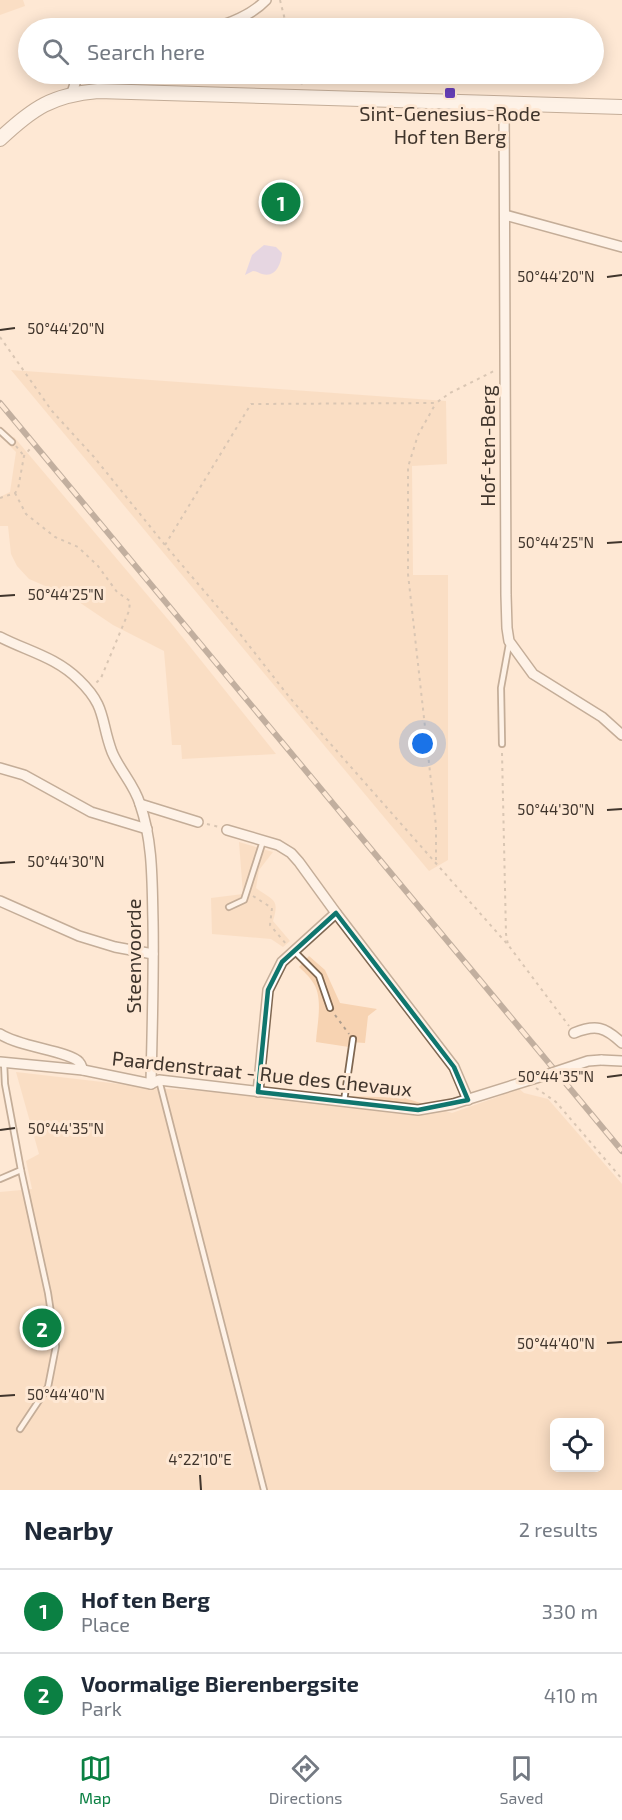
<!DOCTYPE html>
<meta charset="utf-8">
<style>
body{margin:0;font-family:"Exo 2",sans-serif;background:#f6f6f7;color:#1f2937}
.controls{position:absolute;right:18px;bottom:18px;display:grid;overflow:hidden;border-radius:9px;box-shadow:0 3px 15px #0003}
.controls button{width:54px;height:54px;display:grid;place-items:center;padding:0;border:0;border-bottom:2px solid #e0e1e3;background:#fff;color:#1f2937;font:30px sans-serif}
.you{position:absolute;left:423px;top:744px;width:21px;height:21px;margin:-15px;border:4px solid #fff;border-radius:50%;background:#1a73e8;box-shadow:0 0 0 9px #1a73e833}
.badge{display:grid;place-items:center;width:39px;height:39px;border-radius:50%;background:#0b8043;color:#fff;font-size:20px;font-weight:700}
.pin{position:absolute;translate:-50% -50%;border:3px solid #fff;box-shadow:0 2px 6px #0006}
.list{margin:0;padding:0;list-style:none}
h2{display:flex;justify-content:space-between;align-items:center;height:78px;margin:0;padding:0 24px;font-size:26px}
h2 small{font-size:20px;font-weight:400;color:#747a83}
.list li{display:grid;grid-template-columns:39px 1fr auto;gap:18px;align-items:center;box-sizing:border-box;height:84px;padding:0 24px;border-top:2px solid #e0e1e3}
.list b{display:block;font-size:22px;white-space:nowrap}
.list p{margin:0;font-size:20px;white-space:nowrap;color:#747a83}
.list em{font-size:20px;font-style:normal;color:#747a83}
.icon{flex:none;width:33px;height:33px;fill:none;stroke:currentColor;stroke-width:2;stroke-linecap:round;stroke-linejoin:round}
.map{position:relative;flex:none;width:622px;height:1490px;overflow:hidden}
.search{position:absolute;background:#fff;box-shadow:0 3px 15px #0003;left:18px;right:18px;top:18px;height:66px;display:flex;align-items:center;gap:15px;box-sizing:border-box;padding:0 21px;border-radius:33px;color:#747a83;font-size:22px}
.sheet{height:246px;background:#fff}
nav{display:flex;justify-content:space-around;align-items:center;box-sizing:border-box;height:84px;border-top:2px solid #e0e1e3;background:#fff;font-size:16px;color:#747a83}
nav a{display:grid;justify-items:center;gap:3px}
nav .on{color:#0b8043}
.map>svg:first-child{display:block}
.green{fill:#f7d3b2;fill-rule:evenodd}
.water{fill:#cbc2f2}
.lines{fill:none;stroke-linecap:round;stroke-linejoin:round}
.lane-casing{stroke:#7f6751;stroke-width:8}
.street-casing{stroke:#7f6751;stroke-width:12}
.secondary-casing{stroke:#7f6751;stroke-width:16}
.path{stroke:#ae9d8d;stroke-width:2;stroke-dasharray:3 4.5;stroke-linecap:butt}
.lane{stroke:#fff;stroke-width:4.5}
.street{stroke:#fff;stroke-width:9}
.secondary{stroke:#fff;stroke-width:14}
.rail-casing{stroke:#7b6c60;stroke-width:6}
.rail{stroke:#fee8d4;stroke-width:4;stroke-dasharray:11;stroke-linecap:butt}
.street-bridge-casing{stroke:#7f6751;stroke-width:12;stroke-linecap:butt}
.street-bridge{stroke:#fff;stroke-width:9}
.marked{fill:none;stroke:#0f766e;stroke-width:4.5;stroke-linejoin:round}
.ticks{fill:none;stroke:#40352c;stroke-width:2}
.poi-dot{fill:#663fb7;stroke:#fee8d4;stroke-width:2}
.labels{text-anchor:middle;stroke-width:6;stroke-linejoin:round;paint-order:stroke}
.poi-label{font-size:20px;fill:#40352c;stroke:#fee8d4}
.street-label{font-size:20px;fill:#40352c;stroke:#fee8d4}
.ticks-label{font-size:15px;text-anchor:middle;fill:#40352c;stroke:#fee8d4;stroke-width:6;stroke-linejoin:round;paint-order:stroke}
</style>
<div class="map">
<svg width="622" height="1490" viewBox="0 0 622 1490">
<rect width="100%" height="100%" fill="#fee8d4"/>
<g class="green">
<path d="M0,0H23L25,6L0,15Z"/>
<path d="M11,370L446,401L447,464L412,466L413,575H448V860L429,871Z"/>
<path d="M14,437L171,623L276,754L182,759L181,745H172L164,651L113,625L73,598L29,579L17,566L11,554L8,526H0V497L10,492L16,452L7,443Z"/>
<path d="M239,842L273,852L259,870L256,888C273,901 280,898 273,921L290,941L283,947L271,939L212,934L211,898L243,894Z"/>
<path d="M309,956L325,970L340,1003L377,1009L368,1016L365,1043L350,1042L349,1047L316,1042C317,1024 324,996 312,981C309,976 303,971 299,967Z"/>
<path d="M16,1072L163,1089L405,1098L452,1113L500,1096L516,1086L524,1093L548,1099L622,1184V1490H0V1192L32,1189L26,1161L39,1154ZM554,1422H600V1468H554Z"/>
</g>
<path class="water" d="M264,245L276,247L282,253C281,264 276,278 262,274C259,273 256,271 253,271L245,275L252,255Z"/>
<g class="lines">
<defs>
<g id="lane">
<path d="M0,431L12,442"/>
<path d="M502,744L501,688L509,644"/>
<path d="M229,907L244,900L263,841"/>
<path d="M294,951L319,976L330,1008"/>
<path d="M159,1080L264,1490"/>
<path d="M344,1101L353,1039"/>
<path d="M0,1179L21,1170L5,1084L4,1062"/>
<path d="M20,1429L48,1387L56,1346L48,1293L21,1170"/>
</g>
<g id="street">
<path d="M210,28C228,25 253,14 266,0"/>
<path d="M72,93L78,74"/>
<path d="M504,102L506,595L507,628L509,641L533,674L602,717L622,735"/>
<path d="M505,215L622,247"/>
<path d="M0,637C27,651 56,657 79,680C107,707 100,720 112,752C120,771 134,784 140,804C153,842 152,881 153,921C154,975 152,1030 151,1084"/>
<path d="M0,768L24,775L91,812L147,829"/>
<path d="M140,804L198,822"/>
<path d="M227,830L278,845L291,853L299,862L336,913L454,1067L468,1100"/>
<path d="M0,901L79,936L115,947L153,954"/>
<path d="M574,1033C596,1024 605,1027 622,1043"/>
<path d="M0,1034C19,1047 69,1051 79,1062C81,1064 82,1068 83,1070"/>
<path d="M601,1060L622,1061"/>
<path d="M0,1062L83,1070L151,1084L159,1080L418,1110L453,1104L549,1074"/>
<path d="M258,1092L268,990L282,962L336,913"/>
</g>
<path id="secondary" d="M0,139C33,108 52,95 98,91L622,107"/>
</defs>
<use href="#lane" class="lane-casing"/>
<use href="#street" class="street-casing"/>
<use href="#secondary" class="secondary-casing"/>
<g class="path">
<path d="M280,0L287,28"/>
<path d="M300,74L302,85"/>
<path d="M0,337L52,411L94,457L165,545L233,625L290,698L509,946L569,1026"/>
<path d="M16,446L24,456"/>
<path d="M15,493L26,514L55,537L78,547L98,566L117,592L130,601L129,611L101,678L95,684"/>
<path d="M0,498L15,493L18,489L24,456L30,449"/>
<path d="M165,545L251,404L436,403L450,393L494,371"/>
<path d="M502,753L506,934L508,945"/>
<path d="M207,824L219,827"/>
<path d="M436,860V826L408,574V467L418,435L436,403"/>
<path d="M253,896L272,908L270,925L287,945"/>
<path d="M335,1015L349,1034"/>
<path d="M536,1088L556,1102L622,1179"/>
</g>
<use href="#lane" class="lane"/>
<use href="#street" class="street"/>
<use href="#secondary" class="secondary"/>
<defs>
<path id="rail" d="M0,403L622,1151"/>
</defs>
<use href="#rail" class="rail-casing"/>
<use href="#rail" class="rail"/>
<defs>
<path id="street-bridge" d="M549,1074L588,1061L601,1060"/>
</defs>
<use href="#street-bridge" class="street-bridge-casing"/>
<use href="#street-bridge" class="street-bridge"/>
</g>
<path d="M0 0H622V1490H0ZM336,913L454,1067L468,1100L418,1110L258,1092L268,990L282,962Z" fill="#fee8d4" fill-opacity=".55" fill-rule="evenodd"/>
<path class="marked" d="M336,913L454,1067L468,1100L418,1110L258,1092L268,990L282,962Z"/>
<path class="ticks" d="M607,277L622,275M0,330L15,328M607,543L622,542M0,596L15,595M607,810L622,809M0,863L15,862M607,1077L622,1075M0,1130L15,1128M607,1343L622,1342M0,1396L15,1395M200,1475L201,1490"/>
<rect class="poi-dot" x="444" y="87" width="12" height="12" rx="3"/>
<g class="labels">
<g class="poi-label">
<text x="450" y="121">Sint-Genesius-Rode<tspan x="450" dy="23">Hof ten Berg</tspan></text>
</g>
<g class="street-label">
<text transform="translate(488 446) rotate(-90)" y="7">Hof-ten-Berg</text>
<text transform="translate(134 956) rotate(-90)" y="7">Steenvoorde</text>
<text transform="translate(262 1074) rotate(6)" y="7">Paardenstraat - Rue des Chevaux</text>
</g>
</g>
<g class="ticks-label">
<text x="556" y="282">50°44'20"N</text>
<text x="66" y="334">50°44'20"N</text>
<text x="556" y="548">50°44'25"N</text>
<text x="66" y="600">50°44'25"N</text>
<text x="556" y="815">50°44'30"N</text>
<text x="66" y="867">50°44'30"N</text>
<text x="556" y="1082">50°44'35"N</text>
<text x="66" y="1134">50°44'35"N</text>
<text x="556" y="1349">50°44'40"N</text>
<text x="66" y="1400">50°44'40"N</text>
<text x="200" y="1465">4°22'10"E</text>
</g>
</svg>
<div class="controls">
<button><svg class="icon" aria-label="locate" viewBox="0 0 24 24"><circle cx="12" cy="12" r="6"/><path d="M12 2v4M12 18v4M2 12h4M18 12h4"/></svg></button>
</div>
<div class="you"></div>
<div class="pin badge" style="left:281px;top:202px">1</div>
<div class="pin badge" style="left:42px;top:1328px">2</div>
<div class="search"><svg class="icon" aria-label="search" viewBox="0 0 24 24"><circle cx="10" cy="10" r="6"/><path d="M15 15l6 6"/></svg>Search here</div>
</div>
<section class="sheet">
<h2>Nearby<small>2 results</small></h2>
<ul class="list">
<li><span class="badge">1</span><div><b>Hof ten Berg</b><p>Place</p></div><em>330 m</em></li>
<li><span class="badge">2</span><div><b>Voormalige Bierenbergsite</b><p>Park</p></div><em>410 m</em></li>
</ul>
</section>
<nav>
<a class="on"><svg class="icon" aria-label="map" viewBox="0 0 24 24"><path d="M3 6l6-2 6 2 6-2v14l-6 2-6-2-6 2zM9 4v14M15 6v14"/></svg>Map</a>
<a><svg class="icon" aria-label="directions" viewBox="0 0 24 24"><path d="M12 3l9 9-9 9-9-9zM9 14v-3h6M13 9l2 2-2 2"/></svg>Directions</a>
<a><svg class="icon" aria-label="saved" viewBox="0 0 24 24"><path d="M7 4h10v16l-5-4-5 4z"/></svg>Saved</a>
</nav>
